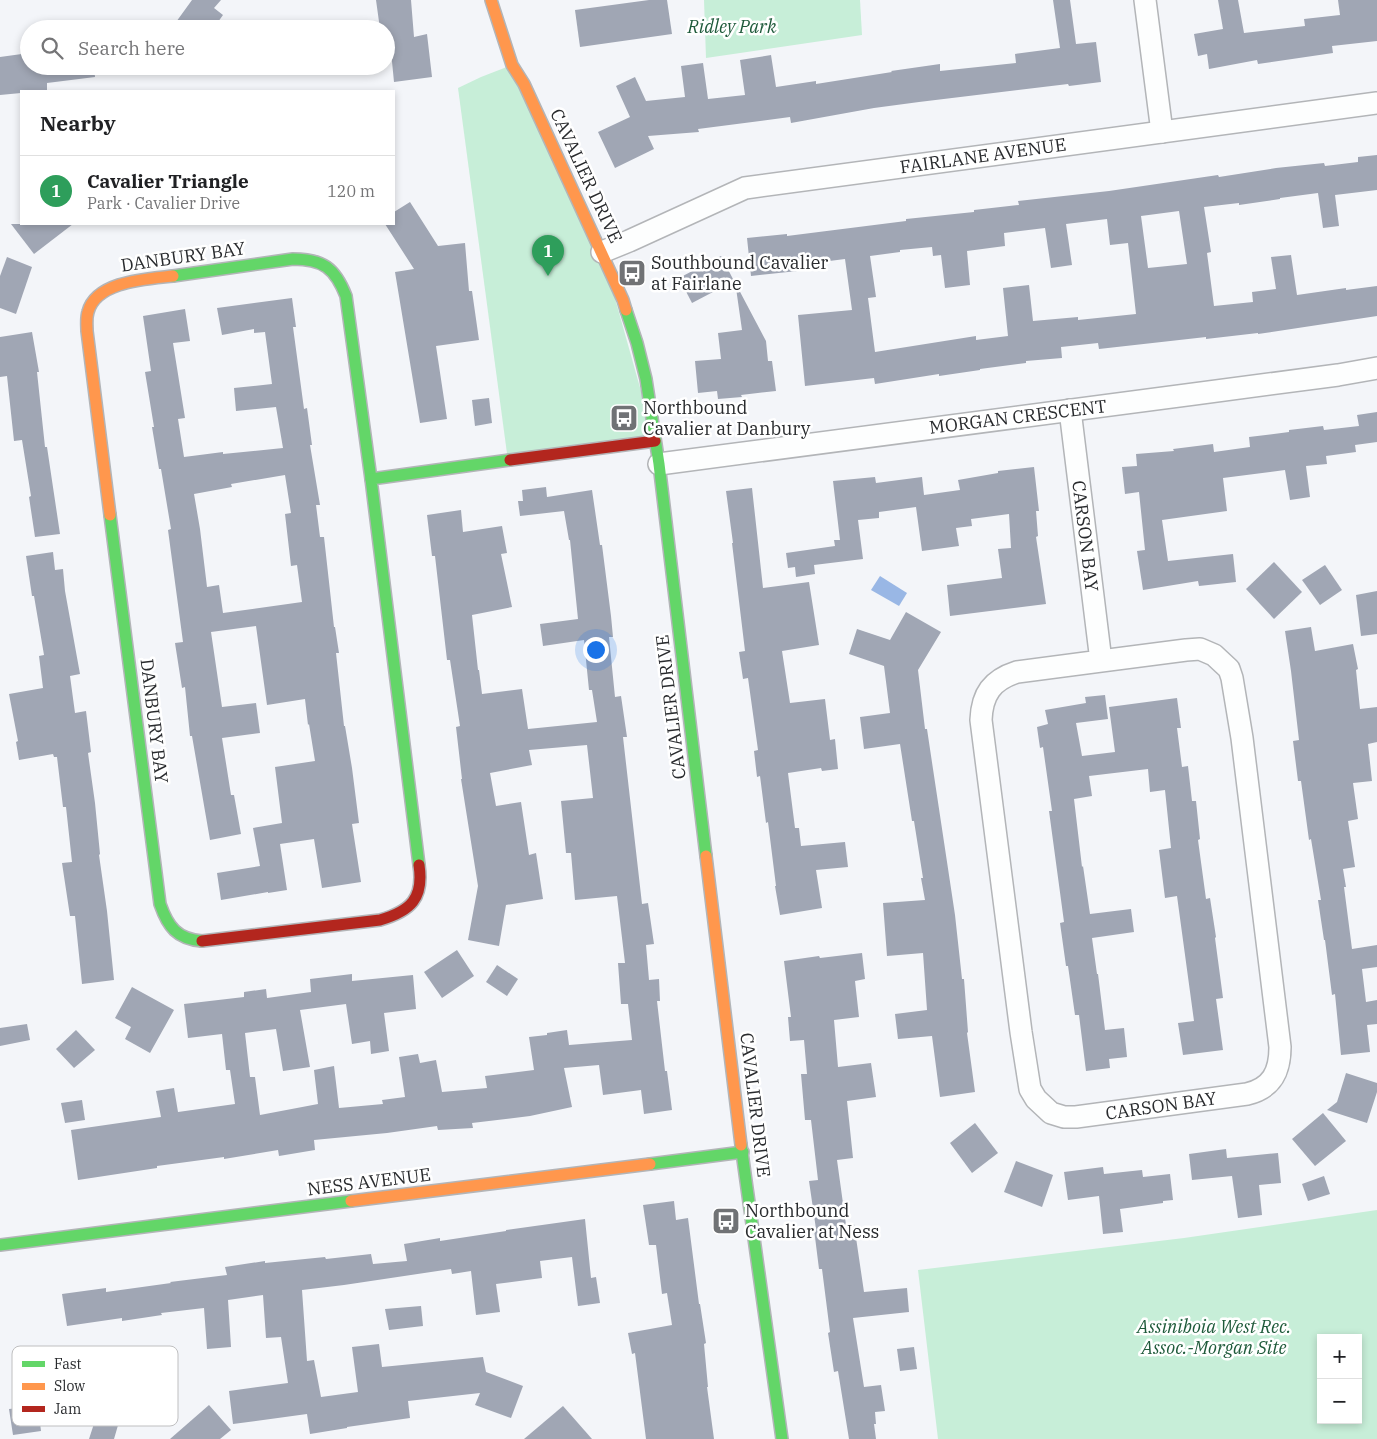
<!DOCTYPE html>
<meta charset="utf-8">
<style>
body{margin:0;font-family:"IBM Plex Serif",serif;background:#f6f6f6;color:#202124}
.controls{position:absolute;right:15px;bottom:15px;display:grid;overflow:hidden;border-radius:0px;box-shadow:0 2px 8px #0003}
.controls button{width:45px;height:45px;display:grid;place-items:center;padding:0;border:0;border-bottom:1px solid #e0e0e0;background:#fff;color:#202124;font:25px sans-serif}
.you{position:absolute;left:595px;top:649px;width:18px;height:18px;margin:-12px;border:4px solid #fff;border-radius:50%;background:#1a73e8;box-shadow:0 0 0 8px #1a73e833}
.badge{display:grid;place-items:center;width:32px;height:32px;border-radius:50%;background:#707275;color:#fff;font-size:16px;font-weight:700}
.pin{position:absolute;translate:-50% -41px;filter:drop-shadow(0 1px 2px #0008)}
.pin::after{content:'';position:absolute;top:26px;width:18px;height:15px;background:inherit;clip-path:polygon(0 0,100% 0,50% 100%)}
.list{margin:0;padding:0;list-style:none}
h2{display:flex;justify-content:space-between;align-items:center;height:65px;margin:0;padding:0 20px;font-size:21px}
h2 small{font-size:16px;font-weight:400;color:#757577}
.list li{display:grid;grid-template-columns:32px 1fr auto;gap:15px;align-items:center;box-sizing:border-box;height:70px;padding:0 20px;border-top:1px solid #e0e0e0}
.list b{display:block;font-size:19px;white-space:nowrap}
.list p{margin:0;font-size:16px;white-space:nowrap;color:#757577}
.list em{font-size:16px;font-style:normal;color:#757577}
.icon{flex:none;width:28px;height:28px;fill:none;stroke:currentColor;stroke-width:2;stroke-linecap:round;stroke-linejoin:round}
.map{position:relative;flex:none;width:1377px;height:1439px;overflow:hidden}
.search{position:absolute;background:#fff;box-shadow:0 2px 8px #0003;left:20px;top:20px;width:375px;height:55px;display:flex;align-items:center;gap:12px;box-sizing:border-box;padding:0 18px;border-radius:28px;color:#757577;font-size:19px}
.panel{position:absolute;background:#fff;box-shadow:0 2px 8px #0003;left:20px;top:90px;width:375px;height:135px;border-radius:0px}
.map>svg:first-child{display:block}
.green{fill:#c7eed8;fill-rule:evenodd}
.water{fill:#99b7e5}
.building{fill:#a0a6b4;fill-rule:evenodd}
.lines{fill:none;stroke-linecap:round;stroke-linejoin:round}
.street-casing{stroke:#b3b5b8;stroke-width:24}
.fast-casing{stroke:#b3b5b8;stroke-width:14}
.slow-casing{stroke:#b3b5b8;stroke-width:14}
.jam-casing{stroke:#b3b5b8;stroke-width:14}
.street{stroke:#fdfefe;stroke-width:21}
.fast{stroke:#63d668;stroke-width:11}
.slow{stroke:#ff974d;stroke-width:11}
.jam{stroke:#b3261e;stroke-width:11}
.labels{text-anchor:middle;stroke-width:5;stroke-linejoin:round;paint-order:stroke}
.park-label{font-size:18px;font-style:italic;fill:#1e5a3a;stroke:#fff}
.street-label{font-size:18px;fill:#292b2e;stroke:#fff}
.poi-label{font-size:18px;fill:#292b2e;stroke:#fff;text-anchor:start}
.key{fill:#fff;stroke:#bfbfc0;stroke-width:1}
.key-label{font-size:14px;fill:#292b2e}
</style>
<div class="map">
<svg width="1377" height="1439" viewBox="0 0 1377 1439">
<rect width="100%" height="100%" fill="#f3f5f9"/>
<g class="green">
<path d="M704,0H860L862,35L706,58Z"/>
<path d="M512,65L602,252L655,441L508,461L458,88L481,77Z"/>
<path d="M1377,1210V1439H938L918,1270L1184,1238ZM1321,1338H1358V1420H1321Z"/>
</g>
<path class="water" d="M880,576L907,593L899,606L871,590Z"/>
<g class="building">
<path d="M192,0H221L214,8L223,15L213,29H171Z"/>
<path d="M376,0H411L414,37L427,34L432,77L394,82L390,41H386V29H380Z"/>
<path d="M649,0H667L672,34L580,47L575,10Z"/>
<path d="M1053,0H1070L1076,44L1096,42L1101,82L1069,86L1068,84L919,102L874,108L791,123L790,117L698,129L699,132L648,136L654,149L615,168L598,132L630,117L616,86L635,77L646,101L685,97L681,66L703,63L708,99L745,95L740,60L771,55L776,87L816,81V84L892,72L891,71L940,64V71L1016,63L1015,54L1060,48Z"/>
<path d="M1218,0H1238L1244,33L1305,26L1304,19L1340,15L1338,0H1377V41L1332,46L1333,53L1258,64L1257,60L1209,69L1207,54L1198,56L1194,34L1223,29Z"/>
<path d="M29,53V66H94L95,77L47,83V90L21,91V93L0,95V57Z"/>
<path d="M1377,155V190L1335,195L1339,226L1323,228L1318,193L1280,198V199L1239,205V203L1204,207L1211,252L1207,253L1214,306L1253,302L1252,292L1276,289L1271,257L1291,255L1297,295L1346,288V290L1377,286V316L1258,334V333L1206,339V337L1099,349L1098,343L1061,347L1062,358L1026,361V363L980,369V370L939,376V374L875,384L874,378L805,386L798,315L852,310L845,259L806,264L807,270L751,276L747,238L787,234V236L906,221V219L974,212V210L1019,205L1018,201L1109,191L1218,175L1219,177L1276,168L1324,163L1325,166L1358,162V157ZM1179,211L1187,264L1148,268L1141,216ZM1107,219L1110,245L1128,243L1136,314L1078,320V317L1033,321L1029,285L1003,288L1008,336L976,340V336L875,352L868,298L876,297L870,256L900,252V250L932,247L933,256L941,255L945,288L970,285L967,251L1005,246L1004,233L1045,228L1051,268L1072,265L1066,224Z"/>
<path d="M410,202L438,246L465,243L469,291H472L479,340L436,346L447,419L420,423L395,272L414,269L385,224H394V212Z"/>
<path d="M11,224H73L34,254Z"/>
<path d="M721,256L734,281L692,303L679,278Z"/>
<path d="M7,257L32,267L16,314L0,308V276Z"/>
<path d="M736,288H738L766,341L768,361H772L776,391L741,395L742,397L718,399L717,391L698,393L695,361L721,359L718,333L742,330Z"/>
<path d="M292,298L296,327H293L304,409L307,408L312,445H310L320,505H316L320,537H324L334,627H335L339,653H336L344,726H345L352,768L359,823L352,824L361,882L322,888L314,839L280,844L287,890L268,893V892L221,900L217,873L260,866L253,828L282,823L275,767L315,761L309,724L308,725L305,699L267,705L256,626L211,632L222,707L256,703L260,733L222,738L231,795H234L241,834L210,840L192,736H190L185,687L182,688L175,643L183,642L168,530L171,529L161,469H159L152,427H154L145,372L151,371L143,316L185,309L190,341L173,343L185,418L178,419L184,457L223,452V454L283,448L276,407L236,411L234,388L272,384L265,332L254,333V329L222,335L217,308ZM285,475L291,513L285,514L291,566L297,565L302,602L223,613L219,585L207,587L200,529L194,494L232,487L231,484Z"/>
<path d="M32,332L39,372H37L45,447H47L60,534L35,537L29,497L31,496L22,440L14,441L7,376L0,377V337Z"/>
<path d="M489,398L492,423L475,426L472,400Z"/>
<path d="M1377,412V442L1355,445L1356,452L1326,456L1327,464L1306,466L1310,497L1290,500L1285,470L1223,478L1227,511L1162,520L1168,561L1233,554L1236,582L1199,586L1198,581L1143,590L1137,551L1145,550L1139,492L1125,494L1122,467L1137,466L1136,454L1174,451L1173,449L1213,444L1214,452L1250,447L1249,437L1289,432V430L1323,426L1324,430L1359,426L1357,415Z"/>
<path d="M1034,467L1039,511H1036L1038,536L1036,537L1046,604L950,616L947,585L1002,578L998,549L1011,548L1009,514L971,519L972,526L956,528L959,546L922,551L916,507L879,512V518L858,520L863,559L814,565L815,574L796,577L795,567L788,568L786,553L835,546L834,540H840L833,481L875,477L876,483L922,477L924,495L960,490L958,480L998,473V471Z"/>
<path d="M546,487L547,497L592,490L600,545H602L611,616L613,637H609L615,697L621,696L627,737H623L642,904L648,903L654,944L646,945L649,980L659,979L660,1001H657L665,1071H667L672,1110L644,1114L641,1090L603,1095L599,1065L564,1068L572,1107L530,1116L472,1123L473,1128L438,1130L437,1126L387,1133L314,1140L315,1150L279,1156L278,1150L224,1159V1157L157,1166V1168L78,1180L71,1130L161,1117L156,1091L174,1088L178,1112L235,1104L230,1070H226L222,1034L188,1038L184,1004L244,997V992L266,989L267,998L311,992L310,979L352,974V981L413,975L416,1009L384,1013L389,1051L371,1054L370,1041L352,1044L346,1004L300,1010L310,1067L283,1071L276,1029L245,1033L250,1077H255L260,1115L318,1104L314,1070L334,1066L339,1108L383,1104L382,1100L405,1097L399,1057L418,1054L420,1063L436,1060L442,1092L487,1088L485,1076L534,1070L529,1037L547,1035V1033L567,1030L569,1045L632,1040L628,1004H621L618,963H625L617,896L575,900L571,853H566L561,801L593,798L587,745L529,750L532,765L490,773L496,806L521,802L529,855L536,853L543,899L506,905L499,946L468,940L478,886L461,779H462L456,727L460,726L450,660H447L435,556H432L427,515L461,510L463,532L502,526L507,553L501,554L512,607L472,615L478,670H479L482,694L522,689L528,729L597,722L592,690H589L584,640L543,646L540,624L578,619L570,540H569L564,511L520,516L518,501H523L522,490Z"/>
<path d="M752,488L763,588L809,582L819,645L782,651L790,703L825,699L830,740L835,739L838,769L822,771L821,768L788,773L795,828H799L801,846L845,842L848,867L816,870L822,908L780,915L775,886H776L768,822L766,823L760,776L757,777L754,751L758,750L748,678L743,679L739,652L745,651L732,543H733L726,491Z"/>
<path d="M53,552L55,570L63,569L65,591L80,674L70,676L75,713L86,711L91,752L88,753L95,803L100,854L99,855L107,911L114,980L82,984L75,916H70L62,863L72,862L66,807H63L57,757H54L53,754L19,760L16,742L18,741L9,694L43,688L39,656L44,655L34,596H32L26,556Z"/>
<path d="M1274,562L1302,592L1274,619L1246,589Z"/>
<path d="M1325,565L1342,590L1320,605L1302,580Z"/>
<path d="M1377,591V634L1361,636L1356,595Z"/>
<path d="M906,612L941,632L918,670L925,729H927L933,769L955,915L962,979H964L968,1032L967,1033L975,1092L940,1097L932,1036L898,1039L895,1014L927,1010L923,953L887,956L883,903L925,900L921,878H923L914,821H912L900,744L864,749L860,717L890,713L884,666L849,654L857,629L890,640Z"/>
<path d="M1311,627L1315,651L1353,644L1358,669L1356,670L1360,709L1377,707V742L1368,744L1372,781L1353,783L1358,819L1348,821L1355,867L1343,869L1346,887H1344L1352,949L1377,945V967L1362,969L1366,1002L1377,1000V1024L1367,1025L1370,1052L1341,1055L1335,994L1332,995L1325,940H1324L1318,900H1321L1311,839L1309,840L1301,781H1298L1293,741L1299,740L1291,671L1285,631Z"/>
<path d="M1105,695L1108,719L1076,723L1082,756L1115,752L1109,707L1177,698L1181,728H1177L1182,767L1188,766L1192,801H1196L1200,839L1198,840L1206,899L1210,898L1216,937L1215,938L1223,998L1216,999L1223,1050L1183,1055L1178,1023L1194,1021L1177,896L1165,898L1159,850L1171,848L1165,790L1150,792L1148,769L1089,776L1092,796L1074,799L1082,867L1083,866L1090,914L1131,909L1134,932L1092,938L1097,974H1098L1105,1030L1124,1028L1127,1057L1109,1059L1110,1068L1086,1071L1079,1015H1075L1068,966H1066L1060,923L1064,922L1049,811H1052L1043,747L1040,748L1037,727L1048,724L1045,710L1086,703L1085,697Z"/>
<path d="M457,950L474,976L442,998L424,972Z"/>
<path d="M862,953L865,979L855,981L859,1017L834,1020L838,1067L871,1063L876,1097L847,1101L853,1158L837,1160L846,1225L854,1224L864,1292L907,1288L909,1312L853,1318L864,1387L881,1385L885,1411L875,1412L876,1424H874L876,1439H849L838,1371L834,1372L828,1333L830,1332L822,1269H819L814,1229H816L809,1181L818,1180L811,1120H805L801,1074H807L804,1040L790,1041L788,1017H791L784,961L819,956L820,958Z"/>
<path d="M497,965L518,979L507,996L486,982Z"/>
<path d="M132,987L174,1010L150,1053L125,1039L131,1027L115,1018Z"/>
<path d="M27,1024L30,1040L0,1046V1028Z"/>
<path d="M76,1030L95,1050L74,1068L56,1049Z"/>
<path d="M1346,1073L1377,1083V1092L1367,1123L1327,1110L1337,1102Z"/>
<path d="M82,1100L85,1120L65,1123L61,1103Z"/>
<path d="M1323,1113L1346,1141L1315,1166L1292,1139Z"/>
<path d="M975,1123L998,1153L972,1173L950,1143Z"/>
<path d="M1226,1149L1227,1158L1278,1153L1281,1183L1259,1185L1262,1215L1238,1218L1232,1176L1192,1180L1189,1154Z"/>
<path d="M1016,1161L1053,1175L1042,1207L1004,1192Z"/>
<path d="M1103,1167L1104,1174L1142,1170L1143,1177L1170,1174L1173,1200L1163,1201V1203L1120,1209L1123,1232L1103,1234L1099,1196L1068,1200L1064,1172Z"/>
<path d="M1324,1176L1330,1194L1308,1201L1302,1184Z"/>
<path d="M674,1201L676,1220L688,1218L699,1304H700L706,1343L704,1344L708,1387H707L714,1439H646L635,1353L632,1354L628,1333L672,1325L667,1293L662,1294L656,1245H649L643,1205Z"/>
<path d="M585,1219L591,1278L596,1277L600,1303L578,1306L572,1257L540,1261L542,1278L496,1284L500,1312L476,1315L471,1271L452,1274L451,1269L344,1285L302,1290L307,1361L314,1360L321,1397L358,1392L352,1347L379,1344L382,1367L483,1357L486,1372L523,1386L511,1418L475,1405L480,1393L408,1401L410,1418L347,1427V1428L310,1434L307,1414L233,1424L229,1391L288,1383L281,1337L266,1338L263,1295L228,1300L231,1347L207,1349L204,1308L161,1313L162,1315L122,1321V1318L67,1326L62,1294L106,1288V1292L171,1283L170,1282L227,1275L225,1267L265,1261V1263L325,1257L326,1259L371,1254L373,1264L407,1261L404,1244L440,1238V1241L506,1231V1230Z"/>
<path d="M421,1306L423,1326L389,1330L385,1309Z"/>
<path d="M914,1347L917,1369L900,1371L897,1349Z"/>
<path d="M114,1361L121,1415L114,1439H89L103,1396L89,1398L86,1373L112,1369Z"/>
<path d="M209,1405L231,1430L220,1439H170Z"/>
<path d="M38,1406L41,1431L13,1435L9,1409Z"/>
<path d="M563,1406L592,1439H524Z"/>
</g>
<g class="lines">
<defs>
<g id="street">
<path d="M1145,0L1162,132"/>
<path d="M602,252L629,241L745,188L1377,103"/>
<path d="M1070,410L1101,661L1186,650L1200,649L1214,655L1229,669L1232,678L1242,738L1280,1047C1280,1072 1272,1088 1247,1094L1076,1117H1064L1051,1113L1036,1099L1030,1089L1021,1032L981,720C982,694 992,680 1017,672L1101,661"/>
<path d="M659,464L1194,394L1338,375L1377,368"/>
</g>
<g id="fast">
<path d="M173,276L293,259C323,259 335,268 346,296L371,479"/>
<path d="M626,310L637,343L646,379L659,464L706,856"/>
<path d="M110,515L160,904C168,927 177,939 202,941"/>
<path d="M419,865L371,479L510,460"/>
<path d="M741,1145L782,1439"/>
<path d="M650,1164L743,1152"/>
<path d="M0,1245L351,1201"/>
</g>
<g id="slow">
<path d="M491,0L512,65L524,84L623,300L626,310"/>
<path d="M110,515L87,331C87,325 86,318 88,312C96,281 147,279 173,276"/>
<path d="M706,856L741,1145"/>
<path d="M351,1201L650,1164"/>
</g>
<g id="jam">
<path d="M510,460L655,441"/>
<path d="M202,941L380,920C411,911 424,898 419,865"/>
</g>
</defs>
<use href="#street" class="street-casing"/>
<use href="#fast" class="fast-casing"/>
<use href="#slow" class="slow-casing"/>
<use href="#jam" class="jam-casing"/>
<use href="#street" class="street"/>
<use href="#fast" class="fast"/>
<use href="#slow" class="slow"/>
<use href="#jam" class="jam"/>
</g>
<defs>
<symbol id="bus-square" viewBox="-11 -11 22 22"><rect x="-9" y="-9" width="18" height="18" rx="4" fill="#707275" stroke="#fff"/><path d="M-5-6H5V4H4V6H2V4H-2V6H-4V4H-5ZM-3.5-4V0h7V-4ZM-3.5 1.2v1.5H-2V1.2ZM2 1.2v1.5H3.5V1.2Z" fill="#fff"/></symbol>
</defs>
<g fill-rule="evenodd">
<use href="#bus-square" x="616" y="257" width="32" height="32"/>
<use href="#bus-square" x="608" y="402" width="32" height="32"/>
<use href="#bus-square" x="710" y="1205" width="32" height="32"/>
</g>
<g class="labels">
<g class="park-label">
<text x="732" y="33">Ridley Park</text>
<text x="1214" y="1333">Assiniboia West Rec.<tspan x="1214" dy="21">Assoc.-Morgan Site</tspan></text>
</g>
<g class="street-label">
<text transform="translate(983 156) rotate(-8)" y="6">FAIRLANE AVENUE</text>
<text transform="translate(586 176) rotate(65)" y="6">CAVALIER DRIVE</text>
<text transform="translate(183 257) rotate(-8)" y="6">DANBURY BAY</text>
<text transform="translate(1018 417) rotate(-7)" y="6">MORGAN CRESCENT</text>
<text transform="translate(1085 536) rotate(83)" y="6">CARSON BAY</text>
<text transform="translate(671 707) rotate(-97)" y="6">CAVALIER DRIVE</text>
<text transform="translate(154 721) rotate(83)" y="6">DANBURY BAY</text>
<text transform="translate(755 1105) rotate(83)" y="6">CAVALIER DRIVE</text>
<text transform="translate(1161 1106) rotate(-8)" y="6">CARSON BAY</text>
<text transform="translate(369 1182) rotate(-7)" y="6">NESS AVENUE</text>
</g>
<g class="poi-label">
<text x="651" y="269">Southbound Cavalier<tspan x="651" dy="21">at Fairlane</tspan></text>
<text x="643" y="414">Northbound<tspan x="643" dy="21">Cavalier at Danbury</tspan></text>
<text x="745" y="1217">Northbound<tspan x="745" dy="21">Cavalier at Ness</tspan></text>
</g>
</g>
<rect x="12" y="1346" width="166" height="80" rx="8" class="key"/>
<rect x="22" y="1361" width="23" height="6" fill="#63d668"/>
<rect x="22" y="1383" width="23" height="7" fill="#ff974d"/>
<rect x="22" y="1406" width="23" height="6" fill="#b3261e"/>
<g class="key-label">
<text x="54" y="1369">Fast</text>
<text x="54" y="1391">Slow</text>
<text x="54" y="1414">Jam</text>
</g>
</svg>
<div class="controls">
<button>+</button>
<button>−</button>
</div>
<div class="you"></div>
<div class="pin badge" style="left:548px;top:276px;background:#2e9e5b">1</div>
<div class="search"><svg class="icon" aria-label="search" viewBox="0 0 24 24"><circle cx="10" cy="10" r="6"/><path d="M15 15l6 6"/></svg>Search here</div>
<section class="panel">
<h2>Nearby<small></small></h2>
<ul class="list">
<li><span class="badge" style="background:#2e9e5b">1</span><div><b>Cavalier Triangle</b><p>Park · Cavalier Drive</p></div><em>120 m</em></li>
</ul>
</section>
</div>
